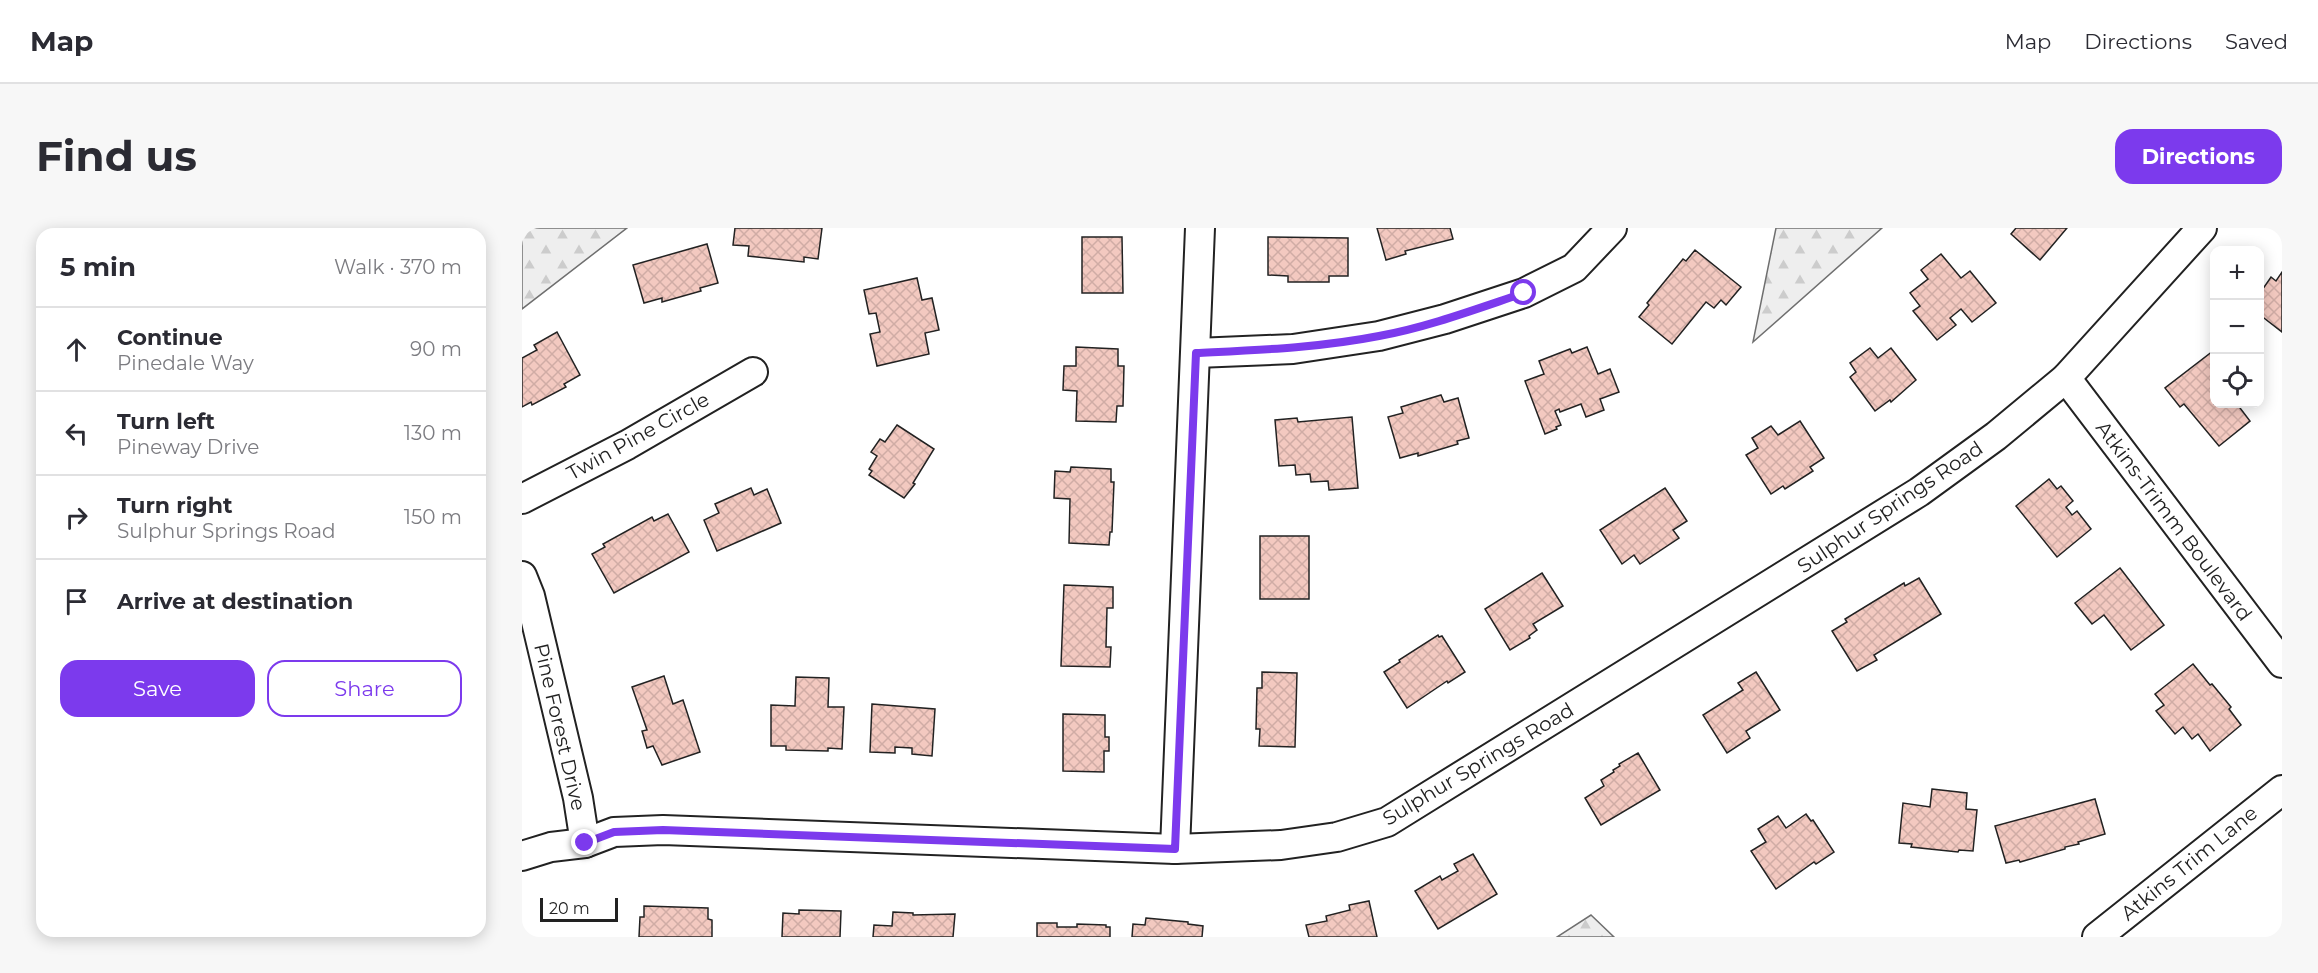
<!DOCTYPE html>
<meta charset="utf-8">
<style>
body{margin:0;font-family:Montserrat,sans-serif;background:#f7f7f7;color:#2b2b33}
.controls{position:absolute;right:18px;top:18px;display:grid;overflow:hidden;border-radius:12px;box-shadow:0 3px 15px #0003}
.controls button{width:54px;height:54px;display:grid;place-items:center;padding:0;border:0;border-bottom:2px solid #e1e1e2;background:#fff;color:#2b2b33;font:30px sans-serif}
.scale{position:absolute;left:18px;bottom:15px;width:78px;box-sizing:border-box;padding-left:6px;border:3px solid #222;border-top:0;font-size:16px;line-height:21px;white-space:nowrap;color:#222;-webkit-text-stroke:4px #fff;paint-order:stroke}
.stop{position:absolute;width:18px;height:18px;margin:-14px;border:4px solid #7c3aed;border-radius:50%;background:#fff}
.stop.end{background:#7c3aed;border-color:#fff;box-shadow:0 2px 6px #0008}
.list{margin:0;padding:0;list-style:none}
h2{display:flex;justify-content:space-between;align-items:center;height:78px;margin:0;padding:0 24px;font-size:26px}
h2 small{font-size:20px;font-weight:400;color:#7c7c81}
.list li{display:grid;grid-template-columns:39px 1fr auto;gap:18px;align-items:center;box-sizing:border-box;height:84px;padding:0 24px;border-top:2px solid #e1e1e2}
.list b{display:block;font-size:22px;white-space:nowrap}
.list p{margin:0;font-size:20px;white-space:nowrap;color:#7c7c81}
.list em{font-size:20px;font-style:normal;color:#7c7c81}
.actions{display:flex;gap:12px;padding:18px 24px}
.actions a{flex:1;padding:14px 0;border:2px solid #7c3aed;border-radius:18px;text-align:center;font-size:21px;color:#7c3aed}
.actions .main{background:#7c3aed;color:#fff}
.icon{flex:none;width:33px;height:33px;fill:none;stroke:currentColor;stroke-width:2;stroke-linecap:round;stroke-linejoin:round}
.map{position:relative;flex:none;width:1760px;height:709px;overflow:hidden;border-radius:18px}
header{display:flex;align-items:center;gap:36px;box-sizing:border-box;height:84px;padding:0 30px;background:#fff;border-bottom:2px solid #e1e1e2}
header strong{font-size:28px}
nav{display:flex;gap:33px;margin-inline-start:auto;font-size:21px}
.intro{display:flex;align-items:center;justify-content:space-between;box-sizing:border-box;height:144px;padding:0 36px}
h1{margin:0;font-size:42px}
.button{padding:15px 27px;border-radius:18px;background:#7c3aed;color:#fff;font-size:21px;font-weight:700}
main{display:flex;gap:36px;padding:0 36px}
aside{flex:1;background:#fff;border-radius:18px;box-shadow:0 3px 15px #0003}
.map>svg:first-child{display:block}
.forest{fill:url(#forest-firs);stroke:#6f6f6f;stroke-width:1.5}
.building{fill:url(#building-cross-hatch);stroke:#222;stroke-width:1.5}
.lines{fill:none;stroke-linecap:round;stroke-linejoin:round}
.minor-casing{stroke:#222;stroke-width:32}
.minor{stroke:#fff;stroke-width:28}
.route{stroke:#7c3aed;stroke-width:8}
.labels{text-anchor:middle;stroke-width:4.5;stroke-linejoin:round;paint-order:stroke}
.street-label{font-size:20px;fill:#222;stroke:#fff}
</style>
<header>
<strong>Map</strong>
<nav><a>Map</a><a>Directions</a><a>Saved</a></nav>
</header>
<div class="intro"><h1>Find us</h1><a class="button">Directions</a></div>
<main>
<aside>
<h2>5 min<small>Walk · 370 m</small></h2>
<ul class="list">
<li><svg class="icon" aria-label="ahead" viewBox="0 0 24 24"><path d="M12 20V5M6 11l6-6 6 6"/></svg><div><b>Continue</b><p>Pinedale Way</p></div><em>90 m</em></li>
<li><svg class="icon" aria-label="left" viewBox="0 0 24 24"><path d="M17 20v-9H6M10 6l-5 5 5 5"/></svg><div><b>Turn left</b><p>Pineway Drive</p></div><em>130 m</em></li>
<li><svg class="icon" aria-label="right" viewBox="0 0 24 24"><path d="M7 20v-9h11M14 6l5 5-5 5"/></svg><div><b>Turn right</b><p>Sulphur Springs Road</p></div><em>150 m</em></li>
<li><svg class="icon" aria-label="arrive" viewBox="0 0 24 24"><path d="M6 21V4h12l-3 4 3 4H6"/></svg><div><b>Arrive at destination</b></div></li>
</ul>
<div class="actions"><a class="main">Save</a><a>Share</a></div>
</aside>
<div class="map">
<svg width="1760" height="709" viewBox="0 0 1760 709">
<defs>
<pattern id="forest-firs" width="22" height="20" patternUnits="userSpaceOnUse" patternTransform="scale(1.5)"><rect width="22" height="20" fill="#eee"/><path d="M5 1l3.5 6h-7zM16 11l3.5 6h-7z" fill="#ccc"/></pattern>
<pattern id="building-cross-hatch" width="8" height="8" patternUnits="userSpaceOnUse" patternTransform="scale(1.5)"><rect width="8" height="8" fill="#f3c9c0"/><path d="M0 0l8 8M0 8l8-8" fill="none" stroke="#d0aca5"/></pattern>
</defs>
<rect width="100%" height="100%" fill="#fff"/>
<g class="forest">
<path d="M0,0H105L0,81Z"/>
<path d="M1254,0H1360L1231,114Z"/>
<path d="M1069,687L1092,709H1035Z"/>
</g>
<g class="building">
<path d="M213,0H300L296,31L282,29V34L226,28L227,18L211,17Z"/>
<path d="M855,0H928L931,11L883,23L884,26L864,32Z"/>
<path d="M1494,0H1545L1518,32L1489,6Z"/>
<path d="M560,9H600L601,65H560Z"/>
<path d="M746,9L826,10V48H807V54H766V48L746,47Z"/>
<path d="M185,16L196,55L178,60L179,63L140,74V70L122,75L111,37Z"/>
<path d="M1173,22L1219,59L1204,77L1199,72L1192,80L1184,74L1150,116L1117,89L1127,77L1125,75L1161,31L1164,33Z"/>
<path d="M1419,26L1439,50L1448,43L1474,75L1450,94L1439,81L1428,90L1434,97L1415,112L1391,83L1398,78L1388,65L1406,51L1399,42Z"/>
<path d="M1760,44V104L1738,87V73L1740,69L1738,65L1749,49L1754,53Z"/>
<path d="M395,50L400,72L410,70L417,102L403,105L407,126L355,138L348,106L358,104L354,85L347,86L342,62Z"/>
<path d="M35,104L58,147L42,156L44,159L10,177L9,174L0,179V130L15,122L12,117Z"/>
<path d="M554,119L596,121V138H602L601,178H595L594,194L554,193L555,163L541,162L542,138H554Z"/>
<path d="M1065,119L1076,146L1088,141L1097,164L1078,171L1082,182L1064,189L1059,176L1038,184L1037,181L1033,183L1039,197L1034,199L1035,201L1023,206L1003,153L1022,146L1017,133L1048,121L1050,125Z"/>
<path d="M1348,120L1356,130L1369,120L1394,152L1369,174L1368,172L1353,183L1328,149L1334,144L1328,135Z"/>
<path d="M1691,123L1692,176H1715L1728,193L1697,218L1662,176L1658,179L1643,160Z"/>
<path d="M919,167L922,174L936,170L947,210L935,213L936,216L896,228V225L878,230L866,189L881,185L879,179Z"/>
<path d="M830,189L836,260L807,262L806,253L789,254L788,246L774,247L773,237L757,238L753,192L775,190L776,194Z"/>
<path d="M1278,193L1302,230L1288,239L1291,243L1263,261L1261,258L1249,266L1224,227L1236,220L1230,210L1249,198L1256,207Z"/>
<path d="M375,197L412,221L391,255L393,256L382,270L347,247L350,243L347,241L355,228L349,224L358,211L363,214Z"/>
<path d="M549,239L589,241V254H592L590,304H588L587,317L547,315L548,271L532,270L533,243L548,244Z"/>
<path d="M1527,251L1535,261L1539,258L1551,273L1544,279L1550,287L1555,283L1569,301L1535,329L1494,278Z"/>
<path d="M229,260L232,267L245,261L259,295L195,323L182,292L197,285L193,276Z"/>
<path d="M1143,260L1165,293L1151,302L1157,310L1118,336L1112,327L1100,336L1078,302Z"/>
<path d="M146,286L167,324L92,365L70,326L83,319L81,316L130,289L132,293Z"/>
<rect x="738" y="308" width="49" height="63"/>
<path d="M1598,340L1642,397L1609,422L1582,387L1570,396L1553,375Z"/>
<path d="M1020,345L1041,378L1011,396L1015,402L1007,408L1008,410L988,422L963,381Z"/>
<path d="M1397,350L1419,386L1352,427L1355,432L1335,443L1310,403L1325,394L1323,391L1382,355L1383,358Z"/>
<path d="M542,357L591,359V380H585L584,419H589L588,439L539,438Z"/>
<path d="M916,407L917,409L920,408L943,444L926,455L925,453L885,480L862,444L878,434L877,432Z"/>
<path d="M1671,436L1688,457L1690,456L1709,479L1707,481L1719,497L1688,523L1676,506L1670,511L1661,499L1653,506L1634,483L1642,477L1633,466Z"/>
<path d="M740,444L775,445L773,519L737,518L738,501H734L735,460H740Z"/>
<path d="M1234,444L1258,482L1224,503L1228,510L1205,525L1181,487L1221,462L1216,455Z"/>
<path d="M142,448L151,476L161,472L178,524L140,537L131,518L125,520L120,503L125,502L110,459Z"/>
<path d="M274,449L307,450L306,479H322L320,521L306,520V523L264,522V518H249V477L273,478Z"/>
<path d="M350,476L413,481L410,528L390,526V520L373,519V525L348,524Z"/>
<path d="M541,486L583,487V509H587V523H582V544L541,543Z"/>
<path d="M1116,525L1138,562L1079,597L1063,570L1082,558L1079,552L1092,544L1091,542L1098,538L1097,536Z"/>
<path d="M1410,561L1445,565L1444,581L1455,582L1451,623L1437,622L1436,624L1389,619L1390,616L1377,615L1381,575L1408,579Z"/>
<path d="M1573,571L1583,606L1556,614L1557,616L1543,619V621L1498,634L1497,632L1484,635L1473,598Z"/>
<path d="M1284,586L1289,593L1291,592L1312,624L1294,636L1292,634L1254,661L1229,623L1244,614L1236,601L1256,588L1264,600Z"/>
<path d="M951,626L975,666L916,701L893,663L918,648L920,652L936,643L932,636Z"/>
<path d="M847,673L855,709H787L784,697L805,693L804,688L828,682L827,677Z"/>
<path d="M122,678L186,680V691L190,692V709H117L118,689H122Z"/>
<path d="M277,682L319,683L318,709H260L261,685L277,686Z"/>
<path d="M371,684L391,685V687L433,686L431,709H351L352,697L370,698Z"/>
<path d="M624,690L666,694V696L681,698L680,709H610L611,696L623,697Z"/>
<path d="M515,695H535V699H555V696L584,697V699H588V709H515Z"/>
</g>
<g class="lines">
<defs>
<g id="minor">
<path d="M674,125L771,121L857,108L923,91L1002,65L1052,40L1090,0"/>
<path d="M1544,150L1760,435"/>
<path d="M0,271L105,217L231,144"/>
<path d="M0,348L8,368L56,570L63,615"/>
<path d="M653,621L678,0"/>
<path d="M0,628L29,619L63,615L92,604L141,602L653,621L759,617L815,609L865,594L1397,264L1474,208L1544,150L1680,0"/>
<path d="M1575,709L1760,562"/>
</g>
</defs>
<use href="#minor" class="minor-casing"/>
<use href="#minor" class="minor"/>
</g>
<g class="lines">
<path class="route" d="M63,615L92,604L141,602L653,621L674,125C735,122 796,120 857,108C906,99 954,81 1002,65"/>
</g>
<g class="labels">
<g class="street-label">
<text transform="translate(116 208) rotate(-29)" y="7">Twin Pine Circle</text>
<text transform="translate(1368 279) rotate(-34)" y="7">Sulphur Springs Road</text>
<text transform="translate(1652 293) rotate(53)" y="7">Atkins-Trimm Boulevard</text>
<text transform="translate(38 499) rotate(77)" y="7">Pine Forest Drive</text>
<text transform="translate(956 536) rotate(-31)" y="7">Sulphur Springs Road</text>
<text transform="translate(1667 635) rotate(-39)" y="7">Atkins Trim Lane</text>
</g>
</g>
</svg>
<div class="controls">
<button>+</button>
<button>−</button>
<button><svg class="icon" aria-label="locate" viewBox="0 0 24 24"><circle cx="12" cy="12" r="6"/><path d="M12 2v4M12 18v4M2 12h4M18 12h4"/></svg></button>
</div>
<div class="scale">20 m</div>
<div class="stop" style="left:1002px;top:65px"></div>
<div class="stop end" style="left:63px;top:615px"></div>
</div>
</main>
